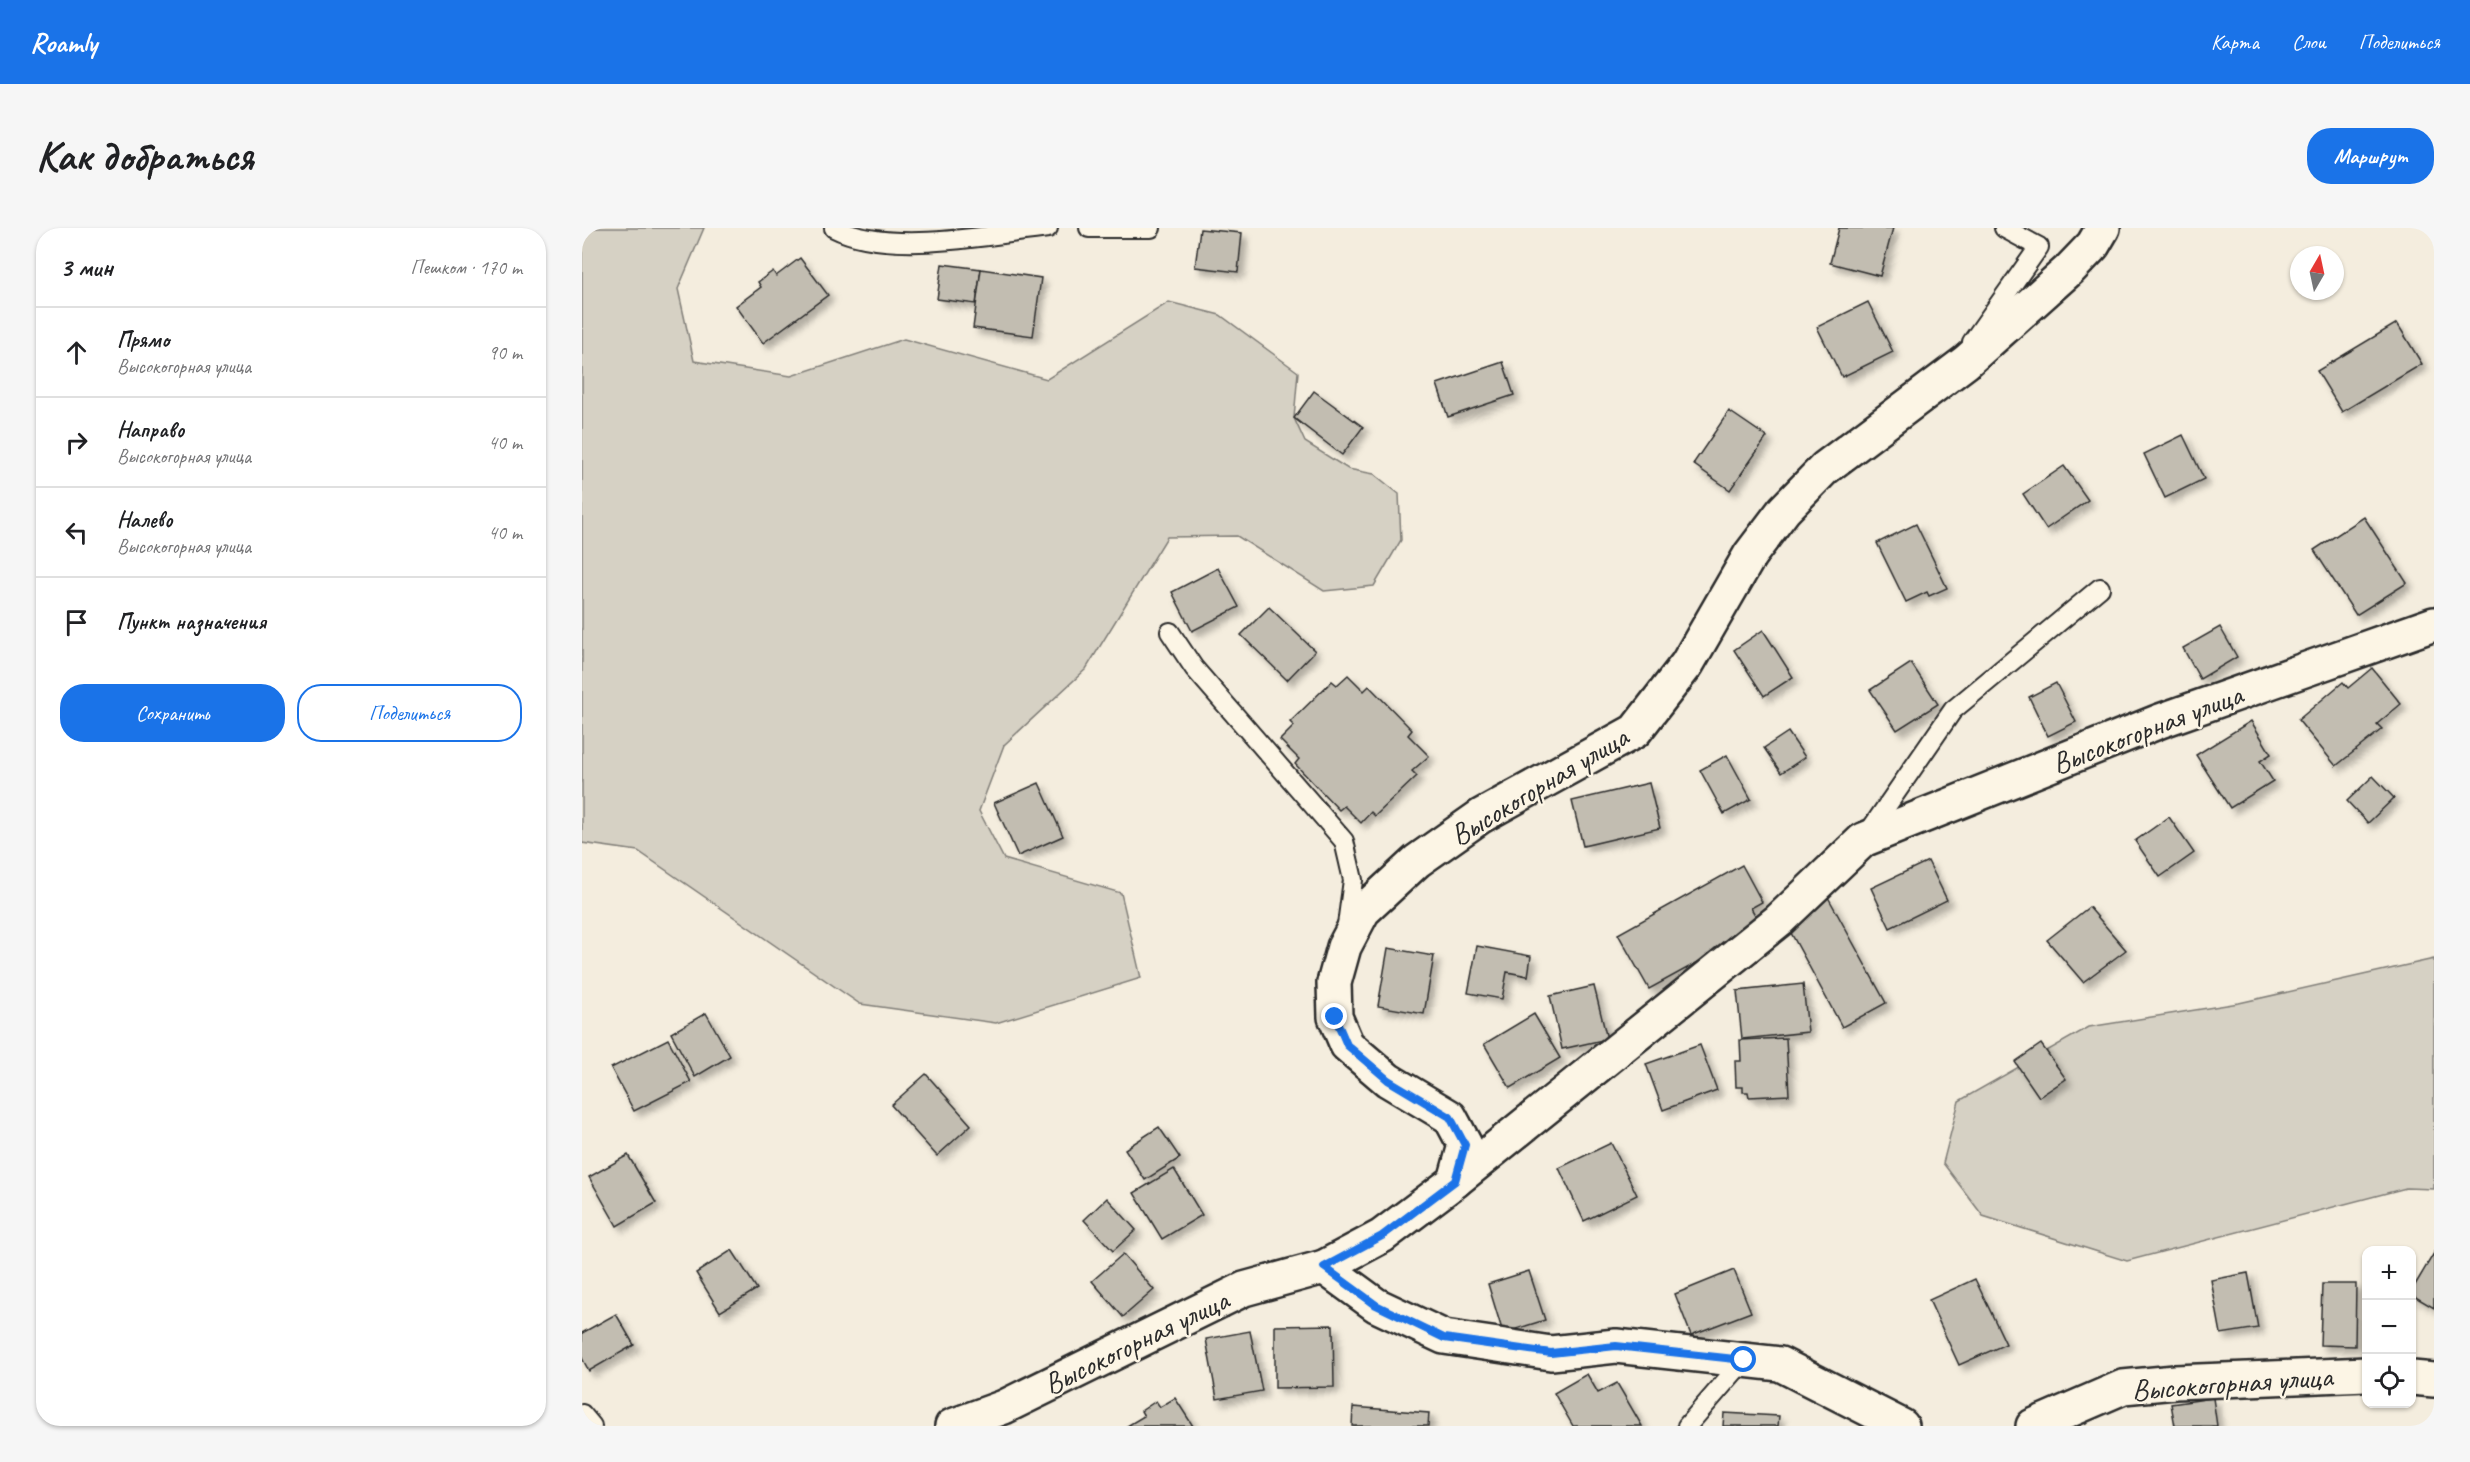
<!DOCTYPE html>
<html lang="ru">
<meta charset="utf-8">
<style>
body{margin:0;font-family:Caveat,sans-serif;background:#f6f6f6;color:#202124}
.controls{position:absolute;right:18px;bottom:18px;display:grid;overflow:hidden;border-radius:12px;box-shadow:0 2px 4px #0004}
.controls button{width:54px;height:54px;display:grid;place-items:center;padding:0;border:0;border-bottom:2px solid #e0e0e0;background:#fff;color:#202124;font:30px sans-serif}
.compass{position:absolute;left:1708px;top:18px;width:54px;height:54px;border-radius:50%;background:#fff;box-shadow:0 2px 4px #0004;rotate:9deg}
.stop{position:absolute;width:18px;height:18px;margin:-14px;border:4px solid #1a73e8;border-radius:50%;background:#fff}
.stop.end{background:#1a73e8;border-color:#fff;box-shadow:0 2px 6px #0008}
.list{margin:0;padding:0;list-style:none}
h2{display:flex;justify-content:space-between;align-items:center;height:78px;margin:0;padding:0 24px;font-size:26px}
h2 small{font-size:20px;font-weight:400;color:#757577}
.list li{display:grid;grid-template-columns:39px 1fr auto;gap:18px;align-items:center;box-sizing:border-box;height:90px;padding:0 24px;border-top:2px solid #e0e0e0}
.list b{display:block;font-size:22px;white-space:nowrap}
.list p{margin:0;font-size:20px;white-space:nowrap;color:#757577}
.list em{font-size:20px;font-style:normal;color:#757577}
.actions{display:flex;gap:12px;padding:18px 24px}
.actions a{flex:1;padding:14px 0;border:2px solid #1a73e8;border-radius:24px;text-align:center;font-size:21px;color:#1a73e8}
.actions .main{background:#1a73e8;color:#fff}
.icon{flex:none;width:33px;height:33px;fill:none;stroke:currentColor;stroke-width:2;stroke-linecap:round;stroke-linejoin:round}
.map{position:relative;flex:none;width:1852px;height:1198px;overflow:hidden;border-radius:24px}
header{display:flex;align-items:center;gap:36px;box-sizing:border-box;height:84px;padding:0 30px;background:#1a73e8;color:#fff}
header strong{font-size:28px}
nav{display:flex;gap:33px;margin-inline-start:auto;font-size:21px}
.intro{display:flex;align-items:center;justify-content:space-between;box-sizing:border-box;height:144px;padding:0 36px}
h1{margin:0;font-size:42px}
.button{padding:15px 27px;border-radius:24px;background:#1a73e8;color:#fff;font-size:21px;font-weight:700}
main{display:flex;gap:36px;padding:0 36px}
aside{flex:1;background:#fff;border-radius:24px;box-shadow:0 2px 4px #0004}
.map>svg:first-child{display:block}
.green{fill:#d6d1c4;stroke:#807e78;stroke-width:1.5}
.building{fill:#c2bdb1;stroke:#2b2b2b;stroke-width:1.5;filter:url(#shadow)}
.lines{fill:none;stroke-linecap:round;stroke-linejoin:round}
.service-casing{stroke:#2b2b2b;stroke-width:22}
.minor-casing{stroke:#2b2b2b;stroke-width:38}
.service{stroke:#fcf5e5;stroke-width:18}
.minor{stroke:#fcf5e5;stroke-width:33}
.route{stroke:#1a73e8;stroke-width:8}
.labels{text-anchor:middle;stroke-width:5;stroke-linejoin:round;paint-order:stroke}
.street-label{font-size:30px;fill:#2b2b2b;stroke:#fcf5e5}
</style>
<header>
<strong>Roamly</strong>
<nav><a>Карта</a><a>Слои</a><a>Поделиться</a></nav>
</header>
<div class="intro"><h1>Как добраться</h1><a class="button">Маршрут</a></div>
<main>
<aside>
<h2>3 мин<small>Пешком · 170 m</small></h2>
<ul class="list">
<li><svg class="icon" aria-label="ahead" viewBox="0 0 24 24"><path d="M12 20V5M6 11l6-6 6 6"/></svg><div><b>Прямо</b><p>Высокогорная улица</p></div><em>90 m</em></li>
<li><svg class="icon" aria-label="right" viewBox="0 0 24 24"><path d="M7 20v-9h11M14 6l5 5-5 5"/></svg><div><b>Направо</b><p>Высокогорная улица</p></div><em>40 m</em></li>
<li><svg class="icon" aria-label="left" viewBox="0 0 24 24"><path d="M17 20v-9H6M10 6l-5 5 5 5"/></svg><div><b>Налево</b><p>Высокогорная улица</p></div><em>40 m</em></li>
<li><svg class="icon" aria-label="arrive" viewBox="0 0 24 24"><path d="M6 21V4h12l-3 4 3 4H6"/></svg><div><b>Пункт назначения</b></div></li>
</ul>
<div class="actions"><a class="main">Сохранить</a><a>Поделиться</a></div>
</aside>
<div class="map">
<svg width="1852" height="1198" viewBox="0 0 1852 1198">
<defs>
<filter id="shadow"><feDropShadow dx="5.5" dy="5.5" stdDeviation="3" flood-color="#0004"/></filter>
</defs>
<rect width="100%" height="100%" fill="#f4edde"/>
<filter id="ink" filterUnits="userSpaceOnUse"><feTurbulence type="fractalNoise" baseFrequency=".0167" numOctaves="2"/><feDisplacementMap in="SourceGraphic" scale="12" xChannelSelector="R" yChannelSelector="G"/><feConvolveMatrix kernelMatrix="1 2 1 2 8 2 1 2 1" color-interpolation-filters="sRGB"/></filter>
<g filter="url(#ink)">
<g class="green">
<path d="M0,0H122L96,61L112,133L209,148L322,111L465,151L587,74L638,87L716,144L712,190L723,214L766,241L792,246L817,266L819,312L792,358L742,363L655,308L585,309L504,441L422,517L397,583L422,631L539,665L559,750L414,795L278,776L56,623L0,615Z"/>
<path d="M1852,731V961L1824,960L1545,1033L1401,988L1361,935L1377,873L1507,799L1657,775Z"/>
</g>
<g class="building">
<path d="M1257,0H1311L1298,48L1248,35Z"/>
<path d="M618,1L660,5L656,44L613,39Z"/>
<path d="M218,30L246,67L181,115L154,78L179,59L176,54L191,43L194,48Z"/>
<path d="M360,36L399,41L394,76L355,71Z"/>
<path d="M399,41L459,50L451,108L391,100Z"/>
<path d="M1286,74L1311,124L1260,149L1235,99Z"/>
<path d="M1815,95L1840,136L1760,184L1735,143Z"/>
<path d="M921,134L932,167L866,189L855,156Z"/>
<path d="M732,163L781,199L760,227L712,190Z"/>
<path d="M1147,183L1185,209L1148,262L1111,236Z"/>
<path d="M1601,207L1622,251L1583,270L1562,226Z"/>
<path d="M1482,238L1506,272L1464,301L1441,266Z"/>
<path d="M1782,289L1825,355L1774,387L1732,322Z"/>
<path d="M1334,296L1365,360L1347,368L1345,364L1324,374L1295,315Z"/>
<path d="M636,340L657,379L610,403L590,364Z"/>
<path d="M687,379L733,423L705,452L659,407Z"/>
<path d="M1638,399L1655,429L1618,451L1601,420Z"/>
<path d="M1181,402L1211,449L1182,468L1152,422Z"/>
<path d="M1329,435L1356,476L1315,502L1288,462Z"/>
<path d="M1790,440L1819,476L1795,496L1800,501L1754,538L1716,492L1761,454L1766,460Z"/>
<path d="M766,447L782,463L787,458L830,502L826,507L847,528L830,543L835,548L793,588L789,584L779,595L762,578L757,582L713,536L717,531L698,512L712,498L708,494L750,453L755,457Z"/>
<path d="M1474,455L1494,494L1466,508L1447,469Z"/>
<path d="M1669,493L1689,526L1678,533L1691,553L1648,580L1614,527Z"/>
<path d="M1206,504L1223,529L1199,545L1182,520Z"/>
<path d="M1145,527L1169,571L1142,586L1118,542Z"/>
<path d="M1791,548L1812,570L1786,595L1765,573Z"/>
<path d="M457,555L481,608L436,628L412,575Z"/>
<path d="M1067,555L1078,600L1001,618L990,573Z"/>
<path d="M1587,589L1612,625L1578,649L1553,613Z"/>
<path d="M1346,633L1365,672L1308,700L1289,660Z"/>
<path d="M1160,637L1180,674L1169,680L1180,699L1067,761L1036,706Z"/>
<path d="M1246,669L1304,775L1260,799L1202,692Z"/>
<path d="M1507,679L1544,722L1501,754L1465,712Z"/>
<path d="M895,718L949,728L946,748L925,744L920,771L886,765Z"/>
<path d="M806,720L852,728L842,786L796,778Z"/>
<path d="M1221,756L1226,804L1160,811L1155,763Z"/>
<path d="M1012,758L1025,811L980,821L968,768Z"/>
<path d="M124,785L148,828L113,849L89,805Z"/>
<path d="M952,786L978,830L928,860L902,816Z"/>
<path d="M1204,810L1207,867L1167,869L1166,864H1161V859H1154L1153,833H1159L1158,812Z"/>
<path d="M86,811L109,854L52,883L29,840Z"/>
<path d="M1459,816L1484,851L1457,869L1433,834Z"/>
<path d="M1118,817L1135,862L1081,882L1064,836Z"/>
<path d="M344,846L389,897L355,928L309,877Z"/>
<path d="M577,899L598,930L563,952L543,921Z"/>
<path d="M1029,915L1055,967L1002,993L977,940Z"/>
<path d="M46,927L74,975L35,998L7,949Z"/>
<path d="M592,941L620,987L580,1011L552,965Z"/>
<path d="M525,970L554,1002L531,1023L502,992Z"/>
<path d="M150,1022L175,1061L138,1084L114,1045Z"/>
<path d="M1852,1025V1080L1830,1067V1062Z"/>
<path d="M541,1026L572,1062L541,1089L510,1053Z"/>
<path d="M1152,1042L1169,1084L1109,1107L1093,1066Z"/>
<path d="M947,1043L963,1092L921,1105L906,1056Z"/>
<path d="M1666,1045L1676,1100L1639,1106L1629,1052Z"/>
<path d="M1393,1051L1424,1116L1377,1137L1347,1072Z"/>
<path d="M1740,1056H1774L1773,1118L1738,1117Z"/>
<path d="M34,1086L52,1117L7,1143L0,1130V1105Z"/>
<path d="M751,1097L752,1159L693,1160V1098Z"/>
<path d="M668,1103L680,1163L635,1171L624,1111Z"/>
<path d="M1005,1146L1016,1165L1035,1155L1060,1198H991L972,1165Z"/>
<path d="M593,1170L611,1198H545L562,1188L559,1183L574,1173L578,1179Z"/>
<path d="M1631,1170L1635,1198H1593L1589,1176Z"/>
<path d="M771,1179L847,1185L846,1198H770Z"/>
<path d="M1142,1185L1197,1188L1196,1198H1141Z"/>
</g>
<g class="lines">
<defs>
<g id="service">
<path d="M252,0C307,28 406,7 466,0"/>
<path d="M507,0H569"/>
<path d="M1390,114L1457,19L1422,0"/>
<path d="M588,404L612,440L762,613L771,652L765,697"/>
<path d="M1284,608L1371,482L1518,360"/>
<path d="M0,1186L10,1198"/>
<path d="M1105,1198L1162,1132"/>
</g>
<g id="minor">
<path d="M873,953L1197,692L1281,612L1578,493L1852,396"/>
<path d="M742,1039L794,1077L862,1109L969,1125L1034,1118L1198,1136L1320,1198"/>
<path d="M1830,1150L1852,1152"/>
<path d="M370,1198L422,1179L662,1061L742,1039L800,1008L873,953L883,917L868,889L806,852L765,817L753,789L752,755L762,719L781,683L835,633L899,588L1053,503L1105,436L1168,327L1202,282L1243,240L1384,134L1488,41L1511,17L1521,0"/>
<path d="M1451,1198L1541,1159L1593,1154L1784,1146"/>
</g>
</defs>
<use href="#service" class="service-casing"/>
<use href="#minor" class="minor-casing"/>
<use href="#service" class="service"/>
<use href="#minor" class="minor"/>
</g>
</g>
<g class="lines" filter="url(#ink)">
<path class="route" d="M753,789L765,817L806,852L868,889L883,917L873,953L800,1008L742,1039L794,1077L862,1110L969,1125L1034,1118L1162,1132"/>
</g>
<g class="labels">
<g class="street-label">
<text transform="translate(1565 501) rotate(-21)" y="10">Высокогорная улица</text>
<text transform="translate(957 558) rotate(-31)" y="10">Высокогорная улица</text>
<text transform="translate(554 1114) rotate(-26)" y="10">Высокогорная улица</text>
<text transform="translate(1650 1155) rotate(-4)" y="10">Высокогорная улица</text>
</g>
</g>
</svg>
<div class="controls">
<button>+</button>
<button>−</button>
<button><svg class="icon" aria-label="locate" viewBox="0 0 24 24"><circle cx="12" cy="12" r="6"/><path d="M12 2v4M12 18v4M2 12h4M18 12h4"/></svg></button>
</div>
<svg class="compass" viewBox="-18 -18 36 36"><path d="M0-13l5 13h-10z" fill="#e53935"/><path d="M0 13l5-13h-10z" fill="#757577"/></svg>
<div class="stop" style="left:1162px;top:1132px"></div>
<div class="stop end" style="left:753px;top:789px"></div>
</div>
</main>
